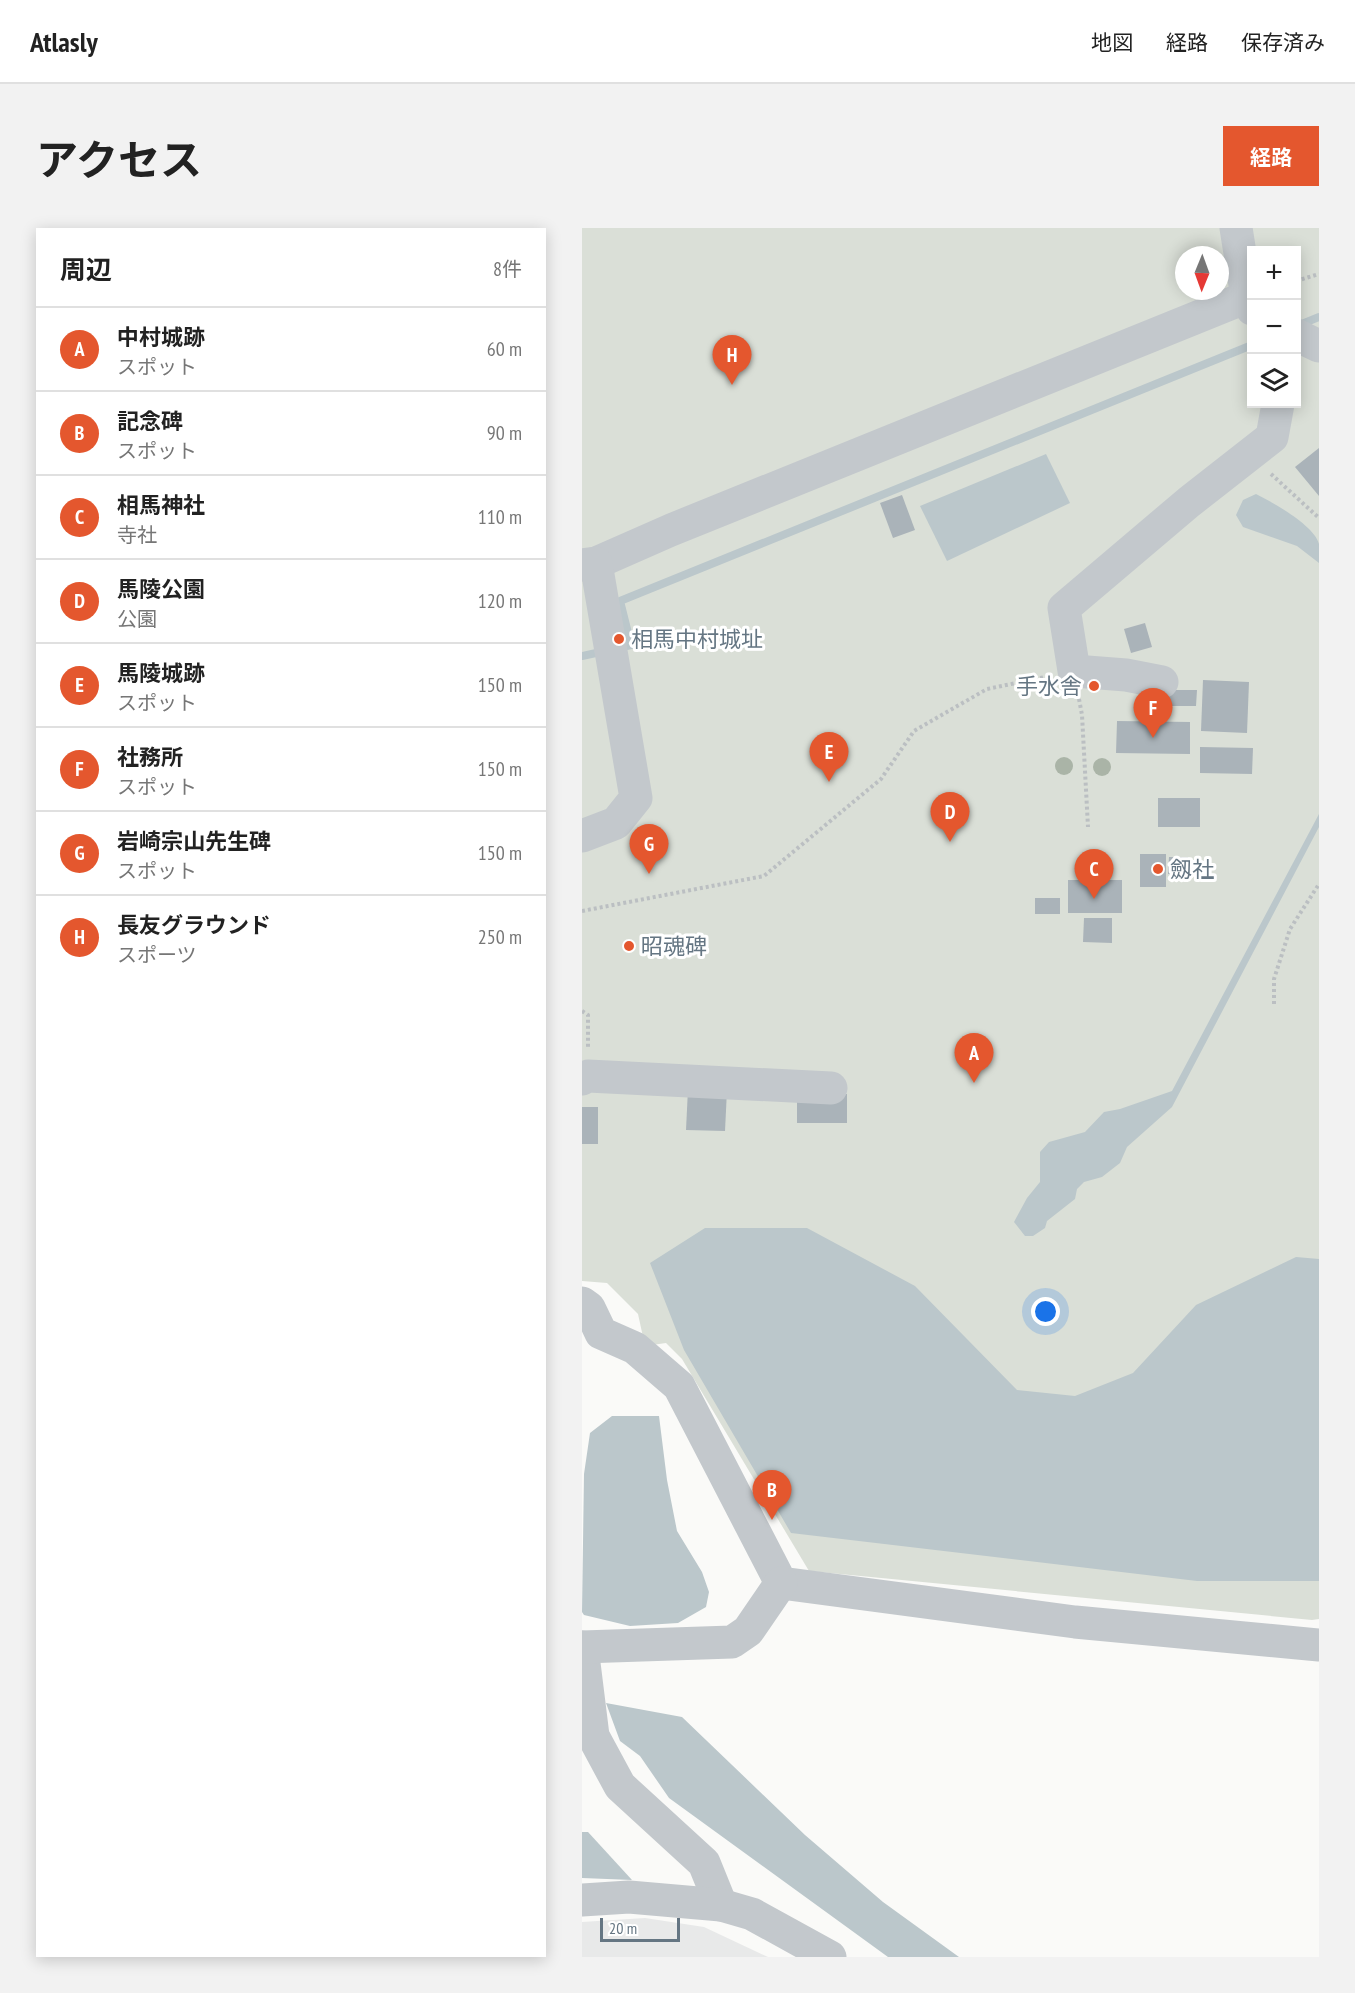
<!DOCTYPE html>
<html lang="ja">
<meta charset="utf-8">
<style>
body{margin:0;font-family:"PT Sans Narrow","Noto Sans JP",sans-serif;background:#f2f2f2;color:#222}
.controls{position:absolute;right:18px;top:18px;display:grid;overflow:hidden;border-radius:0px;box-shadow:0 3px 15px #0003}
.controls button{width:54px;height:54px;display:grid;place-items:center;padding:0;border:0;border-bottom:2px solid #e0e0e0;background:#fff;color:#222;font:30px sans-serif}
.compass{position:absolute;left:593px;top:18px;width:54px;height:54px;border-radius:50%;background:#fff;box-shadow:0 3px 15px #0003;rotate:181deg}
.scale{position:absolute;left:18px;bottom:15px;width:80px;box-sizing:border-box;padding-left:6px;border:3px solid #657683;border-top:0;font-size:16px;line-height:21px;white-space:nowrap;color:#657683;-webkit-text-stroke:4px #fff;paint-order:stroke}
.you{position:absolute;left:464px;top:1084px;width:21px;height:21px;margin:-15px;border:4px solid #fff;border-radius:50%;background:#1a73e8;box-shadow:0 0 0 9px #1a73e833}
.badge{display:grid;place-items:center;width:39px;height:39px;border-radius:50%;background:#e4572e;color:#fff;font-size:20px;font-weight:700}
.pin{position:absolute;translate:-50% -50px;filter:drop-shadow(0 2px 3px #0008)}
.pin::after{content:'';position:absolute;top:32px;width:21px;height:18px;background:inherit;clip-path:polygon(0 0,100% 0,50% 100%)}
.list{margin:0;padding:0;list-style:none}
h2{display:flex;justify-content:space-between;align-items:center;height:78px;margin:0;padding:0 24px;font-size:26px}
h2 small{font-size:20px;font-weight:400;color:#767676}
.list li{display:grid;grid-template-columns:39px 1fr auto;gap:18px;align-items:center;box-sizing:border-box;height:84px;padding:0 24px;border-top:2px solid #e0e0e0}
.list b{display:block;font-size:22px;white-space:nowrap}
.list p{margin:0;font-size:20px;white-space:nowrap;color:#767676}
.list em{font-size:20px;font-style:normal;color:#767676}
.icon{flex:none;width:33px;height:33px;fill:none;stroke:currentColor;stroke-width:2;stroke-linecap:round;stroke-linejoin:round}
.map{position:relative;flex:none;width:737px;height:1729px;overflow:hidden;border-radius:0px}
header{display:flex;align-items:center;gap:36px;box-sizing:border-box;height:84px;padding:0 30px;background:#fff;border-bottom:2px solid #e0e0e0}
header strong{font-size:28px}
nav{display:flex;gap:33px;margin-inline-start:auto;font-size:21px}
.intro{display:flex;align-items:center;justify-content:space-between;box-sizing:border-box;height:144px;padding:0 36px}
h1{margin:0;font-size:42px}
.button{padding:15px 27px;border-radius:0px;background:#e4572e;color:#fff;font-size:21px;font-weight:700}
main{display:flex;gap:36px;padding:0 36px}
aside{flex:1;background:#fff;border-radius:0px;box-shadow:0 3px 15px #0003}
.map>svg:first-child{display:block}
.built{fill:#e8e9e9}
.green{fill:#dadfd7;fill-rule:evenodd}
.water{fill:#bbc7cb}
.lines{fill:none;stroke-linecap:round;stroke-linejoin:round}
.stream{stroke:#bbc7cb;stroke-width:8}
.building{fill:#aab3b9}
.path{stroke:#bbbfc2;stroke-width:4;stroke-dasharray:3 3;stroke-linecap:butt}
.minor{stroke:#c3c8cc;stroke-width:33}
.tree{fill:#aab4a7}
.poi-dot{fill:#e4572e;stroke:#fff;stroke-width:2}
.labels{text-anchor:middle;stroke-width:6;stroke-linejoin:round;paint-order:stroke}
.poi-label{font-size:22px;fill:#657683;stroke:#fff;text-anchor:start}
</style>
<header>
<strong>Atlasly</strong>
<nav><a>地図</a><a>経路</a><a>保存済み</a></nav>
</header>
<div class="intro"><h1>アクセス</h1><a class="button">経路</a></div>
<main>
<aside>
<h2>周辺<small>8件</small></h2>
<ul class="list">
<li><span class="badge">A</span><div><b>中村城跡</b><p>スポット</p></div><em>60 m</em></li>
<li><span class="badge">B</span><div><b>記念碑</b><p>スポット</p></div><em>90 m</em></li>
<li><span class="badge">C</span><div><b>相馬神社</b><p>寺社</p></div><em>110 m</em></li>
<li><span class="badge">D</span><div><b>馬陵公園</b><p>公園</p></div><em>120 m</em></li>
<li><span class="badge">E</span><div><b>馬陵城跡</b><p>スポット</p></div><em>150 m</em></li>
<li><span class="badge">F</span><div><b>社務所</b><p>スポット</p></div><em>150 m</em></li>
<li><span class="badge">G</span><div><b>岩崎宗山先生碑</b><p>スポット</p></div><em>150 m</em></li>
<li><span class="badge">H</span><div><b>長友グラウンド</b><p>スポーツ</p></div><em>250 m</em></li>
</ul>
</aside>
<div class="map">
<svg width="737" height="1729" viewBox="0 0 737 1729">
<rect width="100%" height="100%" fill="#fafaf8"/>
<path class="built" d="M63,1690L122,1699L186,1729H0V1694Z"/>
<path class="green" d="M0,0H737V1391L730,1392L227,1343L100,1131L84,1115L63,1118L56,1086L25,1055L0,1053ZM670,22H714V176H670ZM602,27H638V63H602Z"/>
<g class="water">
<path d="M464,226L488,275L365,333L338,278Z"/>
<path d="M674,266C690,274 732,297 737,316C737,321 737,329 737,335L715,318L661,299L654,287L661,272Z"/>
<path d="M737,586V599L590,879L545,919L538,935L520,949L502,954L495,961L493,971L465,993L463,1000L451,1008H443L432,994L445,970L458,954V924L467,914L503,904L522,884L538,881L590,863Z"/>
<path d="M123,1000H225L333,1058L435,1162L493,1168L551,1145L614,1077L714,1029L737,1031V1353H615L209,1305L102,1122L68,1035Z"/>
<path d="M30,1188H77L85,1252L95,1303L120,1344L127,1364L124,1379L96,1395L48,1398L2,1387L0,1384L2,1246L8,1205Z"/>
<path d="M24,1475L100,1489L223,1607L301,1674L377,1729H306L87,1570L58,1528L38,1513Z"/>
<path d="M0,1604H6L50,1652L0,1650Z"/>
</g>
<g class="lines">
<g class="stream">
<path d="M715,98L737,89"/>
<path d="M36,420L49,417L38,373L670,117"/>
<path d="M0,428L23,423"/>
</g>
</g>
<g class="building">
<path d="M737,220V268L713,239Z"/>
<path d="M320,267L333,302L311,310L298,275Z"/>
<path d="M563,395L570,419L549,425L542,401Z"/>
<path d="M621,452L667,454L665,505L619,503Z"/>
<path d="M585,462H615L614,478H585Z"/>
<path d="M535,493L608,494V526L534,525Z"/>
<path d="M618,519L671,520L670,546L618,545Z"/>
<rect x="576" y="570" width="42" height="29"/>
<rect x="558" y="626" width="26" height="33"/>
<path d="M587,629H606L605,647L586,646Z"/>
<rect x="486" y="652" width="54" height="33"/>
<rect x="453" y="670" width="25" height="16"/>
<path d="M502,690H530V715L501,714Z"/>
<path d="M106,861L145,862L143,903L104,902Z"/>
<rect x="215" y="866" width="50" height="29"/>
<rect x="0" y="879" width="16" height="37"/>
</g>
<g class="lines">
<g class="path">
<path d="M714,53L737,46"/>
<path d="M689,246L737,290"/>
<path d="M497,471L500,487L506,599"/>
<path d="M0,683L182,648L299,551L332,503L405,461L463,449"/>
<path d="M692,776V751L708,701L737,656"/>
<path d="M0,783L6,787V821"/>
</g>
<g class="minor">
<path d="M654,0L665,69L670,81"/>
<path d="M714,107L737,118"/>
<path d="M0,337L14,335L89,302L665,69"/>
<path d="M580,454L544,447L492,443L482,380L607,274L690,209L696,176"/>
<path d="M0,608L34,595L54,570L14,335"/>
<path d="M0,851L6,848L249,860"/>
<path d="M0,1075L7,1080L19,1105L53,1120L97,1158L199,1355L493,1394L737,1417"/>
<path d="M0,1419L11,1508L38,1558L122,1635L139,1677"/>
<path d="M0,1419L150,1414L166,1403L199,1355"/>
<path d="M0,1672L47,1669L139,1677L170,1686L248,1729"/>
</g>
</g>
<g class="tree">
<circle cx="482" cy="538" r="9"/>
<circle cx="520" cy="539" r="9"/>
</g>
<g class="poi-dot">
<circle cx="37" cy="411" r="6"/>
<circle cx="512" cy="458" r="6"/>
<circle cx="576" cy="641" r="6"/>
<circle cx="47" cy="718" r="6"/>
</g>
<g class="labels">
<g class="poi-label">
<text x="49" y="419">相馬中村城址</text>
<text x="500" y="466" text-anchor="end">手水舎</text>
<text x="588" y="649">劔社</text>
<text x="59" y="726">昭魂碑</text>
</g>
</g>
</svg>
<div class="controls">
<button>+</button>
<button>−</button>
<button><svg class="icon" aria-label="layers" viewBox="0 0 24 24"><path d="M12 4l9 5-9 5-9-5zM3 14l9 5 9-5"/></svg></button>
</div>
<svg class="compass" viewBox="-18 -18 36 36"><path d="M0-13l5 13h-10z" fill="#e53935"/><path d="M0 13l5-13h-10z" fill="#767676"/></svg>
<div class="scale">20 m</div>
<div class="you"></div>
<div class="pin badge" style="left:392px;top:855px">A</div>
<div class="pin badge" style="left:190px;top:1292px">B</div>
<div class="pin badge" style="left:512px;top:671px">C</div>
<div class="pin badge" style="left:368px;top:614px">D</div>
<div class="pin badge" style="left:247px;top:554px">E</div>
<div class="pin badge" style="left:571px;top:510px">F</div>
<div class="pin badge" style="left:67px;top:646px">G</div>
<div class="pin badge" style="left:150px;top:157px">H</div>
</div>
</main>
